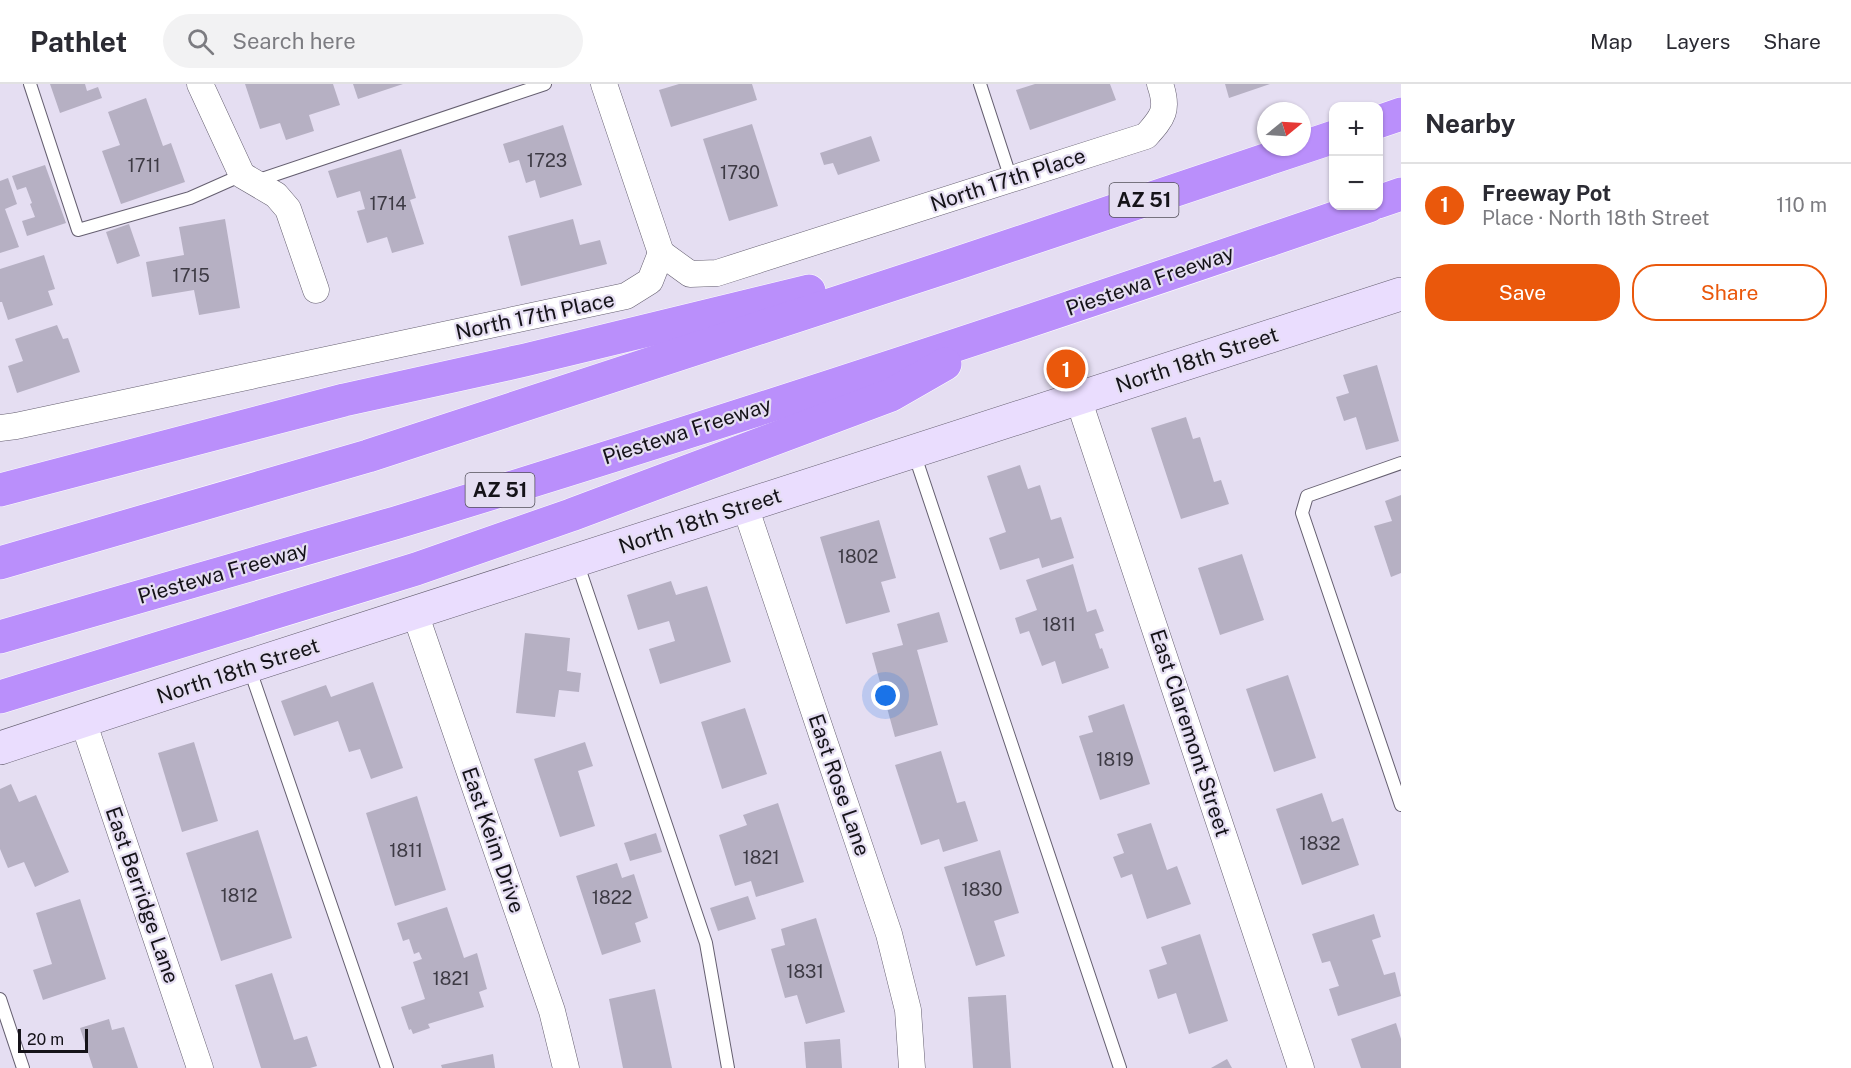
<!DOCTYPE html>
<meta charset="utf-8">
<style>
body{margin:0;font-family:"Public Sans",sans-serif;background:#f2f2f3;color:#2b2b33}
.controls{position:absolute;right:18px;top:18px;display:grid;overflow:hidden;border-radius:12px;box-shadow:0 2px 4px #0004}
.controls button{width:54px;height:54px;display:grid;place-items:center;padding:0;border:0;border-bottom:2px solid #e1e1e2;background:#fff;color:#2b2b33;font:30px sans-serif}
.compass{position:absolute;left:1257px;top:18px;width:54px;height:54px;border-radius:50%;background:#fff;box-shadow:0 2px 4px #0004;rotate:72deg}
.scale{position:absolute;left:18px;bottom:15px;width:70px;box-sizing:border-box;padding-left:6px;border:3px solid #151319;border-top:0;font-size:16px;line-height:21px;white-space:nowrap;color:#151319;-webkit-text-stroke:4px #e5def2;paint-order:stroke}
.you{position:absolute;left:886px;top:612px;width:21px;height:21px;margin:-15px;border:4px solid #fff;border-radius:50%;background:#1a73e8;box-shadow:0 0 0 9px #1a73e833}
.badge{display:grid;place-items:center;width:39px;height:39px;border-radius:50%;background:#ea580c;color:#fff;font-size:20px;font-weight:700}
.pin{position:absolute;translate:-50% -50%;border:3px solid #fff;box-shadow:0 2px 6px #0006}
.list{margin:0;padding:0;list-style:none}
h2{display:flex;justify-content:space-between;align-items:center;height:78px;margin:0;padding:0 24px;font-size:26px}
h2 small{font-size:20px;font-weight:400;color:#7c7c81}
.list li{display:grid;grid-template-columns:39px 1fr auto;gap:18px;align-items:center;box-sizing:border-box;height:84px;padding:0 24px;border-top:2px solid #e1e1e2}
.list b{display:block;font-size:22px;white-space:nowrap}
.list p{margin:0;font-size:20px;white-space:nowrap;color:#7c7c81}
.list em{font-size:20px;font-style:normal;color:#7c7c81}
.actions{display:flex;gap:12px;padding:18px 24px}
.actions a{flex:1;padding:14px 0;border:2px solid #ea580c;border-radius:24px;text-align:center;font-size:21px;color:#ea580c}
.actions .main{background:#ea580c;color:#fff}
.icon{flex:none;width:33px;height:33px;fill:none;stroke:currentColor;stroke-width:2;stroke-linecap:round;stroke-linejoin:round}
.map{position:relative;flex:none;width:1401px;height:984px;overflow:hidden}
header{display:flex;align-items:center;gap:36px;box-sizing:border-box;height:84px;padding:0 30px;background:#fff;border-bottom:2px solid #e1e1e2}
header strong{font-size:28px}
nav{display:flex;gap:33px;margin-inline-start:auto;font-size:21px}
.search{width:420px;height:54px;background:#f2f2f3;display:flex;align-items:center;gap:15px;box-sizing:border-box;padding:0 21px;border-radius:33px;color:#7c7c81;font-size:22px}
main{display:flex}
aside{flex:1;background:#fff}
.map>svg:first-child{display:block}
.building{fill:#b6b0c3}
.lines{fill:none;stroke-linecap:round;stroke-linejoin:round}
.lane-casing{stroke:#655f70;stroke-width:14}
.street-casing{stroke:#655f70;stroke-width:27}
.secondary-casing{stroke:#655f70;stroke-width:34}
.highway-casing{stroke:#fff;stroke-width:34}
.lane{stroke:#fff;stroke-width:12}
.street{stroke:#fff;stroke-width:26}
.secondary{stroke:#eaddfe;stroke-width:33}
.highway{stroke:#ba8ffb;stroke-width:33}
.labels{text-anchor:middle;stroke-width:4.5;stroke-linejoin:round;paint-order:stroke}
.number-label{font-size:18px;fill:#3d3a44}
.shield{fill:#e5def2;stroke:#53505a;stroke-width:1.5}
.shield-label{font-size:20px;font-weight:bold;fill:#151319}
.street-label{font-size:21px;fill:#151319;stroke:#e5def2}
</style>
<header>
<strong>Pathlet</strong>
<div class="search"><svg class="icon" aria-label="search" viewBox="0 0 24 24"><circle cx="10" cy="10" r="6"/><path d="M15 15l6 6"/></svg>Search here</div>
<nav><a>Map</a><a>Layers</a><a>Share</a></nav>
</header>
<main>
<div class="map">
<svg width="1401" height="984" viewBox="0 0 1401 984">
<rect width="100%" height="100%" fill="#e5def2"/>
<g class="building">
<path d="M50,0H85L87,7L98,3L102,14L60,29Z"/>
<path d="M245,0H333L340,21L309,31L314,47L286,56L280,39L260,45Z"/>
<path d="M353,0H403L358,15Z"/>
<path d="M679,0H752L757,16L671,43L659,6Z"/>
<path d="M1035,0H1110L1116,16L1030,46L1016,6Z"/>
<path d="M1225,0H1270L1229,14Z"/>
<path d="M146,14L163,62L171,59L185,98L121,120L102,67L120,61L108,28Z"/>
<path d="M752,40L778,122L729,137L703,55Z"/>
<path d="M563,41L582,101L540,114L535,96L526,99L519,76L509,79L503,60Z"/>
<path d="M871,52L880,77L838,91L833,79L824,81L820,69Z"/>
<path d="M401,65L416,114L410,116L424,160L392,169L387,153L367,159L357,127L365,125L360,107L337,114L328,87Z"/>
<path d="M45,81L66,139L27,152L22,137L35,133L30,120L32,119L26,103L17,106L12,92Z"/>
<path d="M8,94L17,120L5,125L19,163L0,169V97Z"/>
<path d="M225,135L240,224L199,231L194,206L152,213L146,178L184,171L179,143Z"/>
<path d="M573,135L580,161L600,156L607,180L521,202L508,152Z"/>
<path d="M129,140L140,172L117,180L106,148Z"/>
<path d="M44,171L55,205L48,207L53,221L8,236L2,218H0V185Z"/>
<path d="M57,241L63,255L68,254L80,288L17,309L8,282L23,277L15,255Z"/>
<path d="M1377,281L1399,357L1366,366L1356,333L1344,337L1336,313L1349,309L1343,291Z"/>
<path d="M1186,333L1193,355L1200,353L1214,398L1221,396L1229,420L1181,435L1151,344Z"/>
<path d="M1020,381L1028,405L1040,401L1051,436L1061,433L1074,474L1042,484L1039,474L1000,486L989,454L1006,448L987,392Z"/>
<path d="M1401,411V489L1391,493L1374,442L1392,437L1385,417Z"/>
<path d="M879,436L896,494L881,498L890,528L846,540L820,453Z"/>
<path d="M1242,470L1264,536L1220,551L1198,484Z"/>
<path d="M1073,480L1087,528L1096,525L1104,547L1095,550L1100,565L1102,564L1109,584L1062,600L1055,577L1042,582L1029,547L1020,550L1015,534L1037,526L1026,496Z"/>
<path d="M671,497L676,511L707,502L731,578L660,600L649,565L675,557L669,537L638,546L627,511Z"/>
<path d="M939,528L948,558L917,566L938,641L895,653L872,569L903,561L897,540Z"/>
<path d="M525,549L570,554L567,587L581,589L579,608L559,606L555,633L516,629Z"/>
<path d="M1288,591L1316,674L1274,688L1246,605Z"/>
<path d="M373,598L403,684L371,695L360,665L349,668L338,637L294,652L281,617L326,601L331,613Z"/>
<path d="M1124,620L1150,700L1100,716L1079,652L1093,648L1088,632Z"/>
<path d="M745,624L767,690L722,705L701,638Z"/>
<path d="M194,658L218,737L182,748L158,669Z"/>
<path d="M585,658L593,682L578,687L595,742L560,753L534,675Z"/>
<path d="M941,667L957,719L965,717L978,757L943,768L939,755L921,761L895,681Z"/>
<path d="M11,700L19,718L36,711L69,788L35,803L24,778L8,784L0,765V705Z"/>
<path d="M1322,709L1332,738L1343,734L1359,781L1302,801L1276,725Z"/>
<path d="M417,712L446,806L395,822L366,729Z"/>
<path d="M778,719L804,798L756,813L751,797L735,802L719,751L747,741L743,731Z"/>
<path d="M1151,739L1167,786L1177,782L1191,820L1147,835L1132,790L1121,794L1113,773L1124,769L1117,750Z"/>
<path d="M258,746L292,854L221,877L186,769Z"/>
<path d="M656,749L662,768L630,777L624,759Z"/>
<path d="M1000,766L1019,829L994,837L1005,872L976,882L944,783Z"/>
<path d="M617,779L622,794L634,790L648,834L635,839L641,858L602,871L576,792Z"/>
<path d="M748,812L756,835L718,847L710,824Z"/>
<path d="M80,815L106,895L43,916L33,886L52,880L36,829Z"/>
<path d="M447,823L464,874L477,869L487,905L479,908L484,923L428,940L430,944L413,950L411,945L409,946L401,923L425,915L413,878L422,875L419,868L414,870L409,855L403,857L397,839Z"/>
<path d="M1374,830L1381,853L1372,856L1384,891L1395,888L1401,912L1338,932L1329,905L1339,902L1330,877L1322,879L1312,850Z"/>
<path d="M816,834L845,928L806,940L797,911L785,914L771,865L785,861L781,845Z"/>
<path d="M1200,850L1228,937L1189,950L1176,909L1158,915L1149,886L1167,880L1161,863Z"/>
<path d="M272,889L294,956L307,952L317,982L310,984H261L235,901Z"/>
<path d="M655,905L672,984H623L609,915Z"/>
<path d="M1006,911L1011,984H973L968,913Z"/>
<path d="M109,935L112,946L124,943L138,984H93L80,944Z"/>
<path d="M1396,939L1401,955V984H1361L1351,955Z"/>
<path d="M840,955L842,984H806L804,958Z"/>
<path d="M493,970L495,984H442L441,981Z"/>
<path d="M1227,975L1232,984H1211Z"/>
</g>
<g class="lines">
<defs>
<g id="lane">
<path d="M30,0L78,146L190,114L242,91"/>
<path d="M980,0L1011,95"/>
<path d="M256,97L545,0"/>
<path d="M914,369L1120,984"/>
<path d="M1401,379L1307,412L1302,429L1401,721"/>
<path d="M577,478L706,859L728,984"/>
<path d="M249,583L387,984"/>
<path d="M0,915L23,984"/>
</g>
<g id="street">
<path d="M200,0L242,91L276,111L288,125L316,206"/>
<path d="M604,0L661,169"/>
<path d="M661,169L690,190L717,189L1146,52C1163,33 1169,26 1160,0"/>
<path d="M1078,314L1301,984"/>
<path d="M0,344L16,342L626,212L650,197L661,169"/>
<path d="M745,422L889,850L908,926L912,984"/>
<path d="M415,529L552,927L566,984"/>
<path d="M83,637L200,984"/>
</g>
<path id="secondary" d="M0,664L249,582L1401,210"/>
<g id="highway">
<path d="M1378,38L1401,30"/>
<path d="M1378,118L1401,110"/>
<path d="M0,406L344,316L525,276L809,207"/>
<path d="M0,479L368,372L955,180L1334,53"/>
<path d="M0,553C132,515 264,478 395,439C722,340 1046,233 1369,122"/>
<path d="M0,613L416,485L571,431L891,311L945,280"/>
</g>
</defs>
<use href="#lane" class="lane-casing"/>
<use href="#street" class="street-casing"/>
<use href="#secondary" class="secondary-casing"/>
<use href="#highway" class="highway-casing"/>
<use href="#lane" class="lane"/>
<use href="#street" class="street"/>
<use href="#secondary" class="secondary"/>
<use href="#highway" class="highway"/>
</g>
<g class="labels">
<g class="number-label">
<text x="547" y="83">1723</text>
<text x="144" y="88">1711</text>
<text x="740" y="95">1730</text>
<text x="388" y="126">1714</text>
<text x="191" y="198">1715</text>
<text x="858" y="479">1802</text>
<text x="1059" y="547">1811</text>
<text x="1115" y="682">1819</text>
<text x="1320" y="766">1832</text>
<text x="406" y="773">1811</text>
<text x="761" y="780">1821</text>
<text x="982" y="812">1830</text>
<text x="239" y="818">1812</text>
<text x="612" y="820">1822</text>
<text x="805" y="894">1831</text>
<text x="451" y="901">1821</text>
</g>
<g class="shield">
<rect x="1109.5" y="99" width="69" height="34" rx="4.5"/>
<rect x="465.5" y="389" width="69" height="34" rx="4.5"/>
</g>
<g class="shield-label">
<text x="1144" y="123">AZ 51</text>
<text x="500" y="413">AZ 51</text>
</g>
<g class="street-label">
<text transform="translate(1008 96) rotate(-18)" y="7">North 17th Place</text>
<text transform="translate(1150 197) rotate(-19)" y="7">Piestewa Freeway</text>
<text transform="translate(535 232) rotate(-12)" y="7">North 17th Place</text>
<text transform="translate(1197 276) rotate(-18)" y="7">North 18th Street</text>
<text transform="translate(687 347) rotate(-18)" y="7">Piestewa Freeway</text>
<text transform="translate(700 437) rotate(-18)" y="7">North 18th Street</text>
<text transform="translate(223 489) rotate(-16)" y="7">Piestewa Freeway</text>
<text transform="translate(238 587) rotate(-18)" y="7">North 18th Street</text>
<text transform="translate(1190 649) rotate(72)" y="7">East Claremont Street</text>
<text transform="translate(839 701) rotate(71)" y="7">East Rose Lane</text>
<text transform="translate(493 756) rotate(71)" y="7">East Keim Drive</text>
<text transform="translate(142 811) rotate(71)" y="7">East Berridge Lane</text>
</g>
</g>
</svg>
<div class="controls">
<button>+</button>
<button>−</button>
</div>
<svg class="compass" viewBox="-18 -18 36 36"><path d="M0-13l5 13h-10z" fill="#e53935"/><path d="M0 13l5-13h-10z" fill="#7c7c81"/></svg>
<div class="scale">20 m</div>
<div class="you"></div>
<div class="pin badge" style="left:1066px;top:285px">1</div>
</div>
<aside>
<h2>Nearby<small></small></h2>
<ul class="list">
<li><span class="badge">1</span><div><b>Freeway Pot</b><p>Place · North 18th Street</p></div><em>110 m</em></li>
</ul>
<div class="actions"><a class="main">Save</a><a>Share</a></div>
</aside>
</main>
